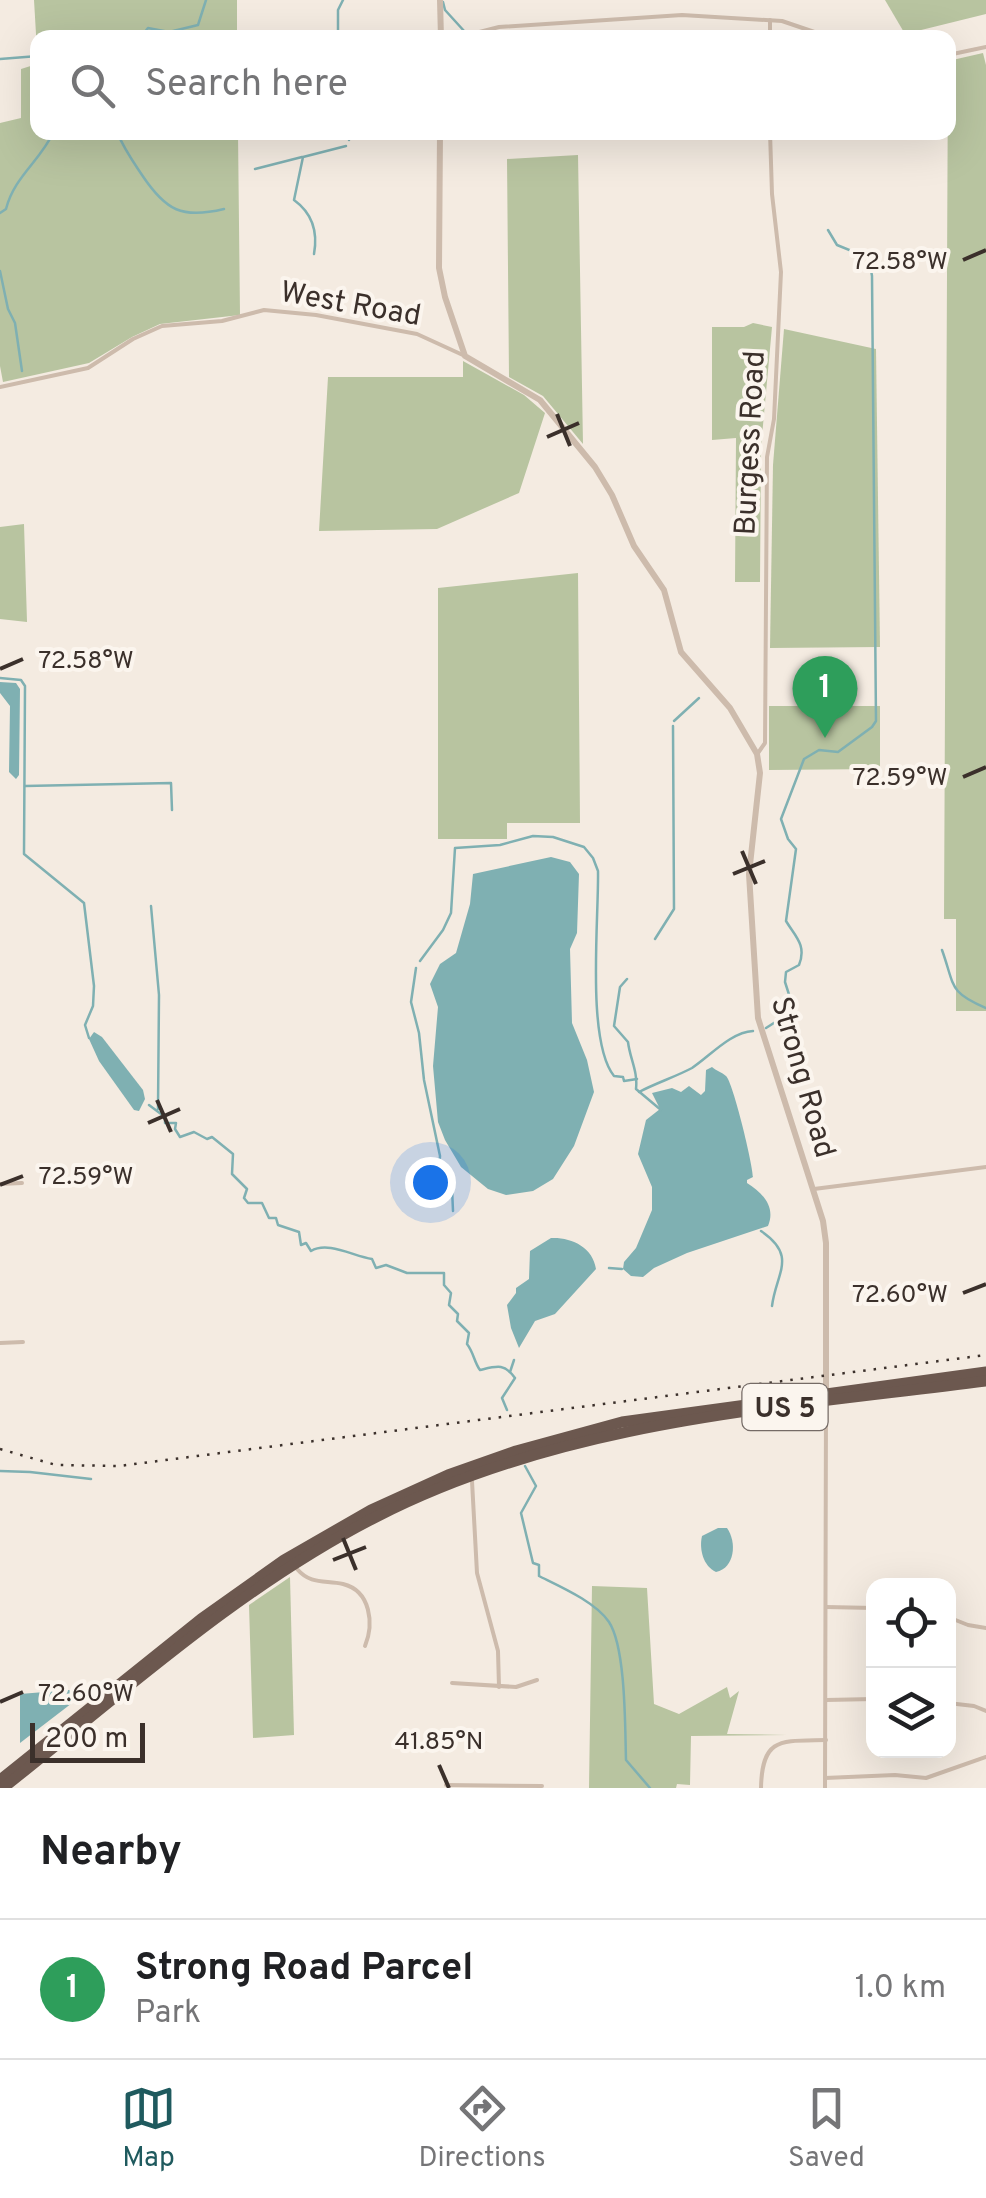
<!DOCTYPE html>
<meta charset="utf-8">
<style>
body{margin:0;font-family:Overpass,sans-serif;background:#f2f2f2;color:#202124}
.controls{position:absolute;right:30px;bottom:30px;display:grid;overflow:hidden;border-radius:20px;box-shadow:0 10px 40px #0002}
.controls button{width:90px;height:90px;display:grid;place-items:center;padding:0;border:0;border-bottom:2px solid #e0e0e0;background:#fff;color:#202124;font:50px sans-serif}
.scale{position:absolute;left:30px;bottom:25px;width:115px;box-sizing:border-box;padding-left:10px;border:5px solid #3b302b;border-top:0;font-size:28px;line-height:35px;white-space:nowrap;color:#3b302b;-webkit-text-stroke:8px #fbf5ee;paint-order:stroke}
.you{position:absolute;left:430px;top:1182px;width:35px;height:35px;margin:-25px;border:8px solid #fff;border-radius:50%;background:#1a73e8;box-shadow:0 0 0 15px #1a73e833}
.badge{display:grid;place-items:center;width:65px;height:65px;border-radius:50%;background:#1f5a5e;color:#fff;font-size:32px;font-weight:700}
.pin{position:absolute;translate:-50% -82px;filter:drop-shadow(0 2px 5px #0008)}
.pin::after{content:'';position:absolute;top:52px;width:35px;height:30px;background:inherit;clip-path:polygon(0 0,100% 0,50% 100%)}
.list{margin:0;padding:0;list-style:none}
h2{display:flex;justify-content:space-between;align-items:center;height:130px;margin:0;padding:0 40px;font-size:42px}
h2 small{font-size:32px;font-weight:400;color:#757577}
.list li{display:grid;grid-template-columns:65px 1fr auto;gap:30px;align-items:center;box-sizing:border-box;height:140px;padding:0 40px;border-top:2px solid #e0e0e0}
.list b{display:block;font-size:38px;white-space:nowrap}
.list p{margin:0;font-size:32px;white-space:nowrap;color:#757577}
.list em{font-size:32px;font-style:normal;color:#757577}
.icon{flex:none;width:55px;height:55px;fill:none;stroke:currentColor;stroke-width:2;stroke-linecap:round;stroke-linejoin:round}
.map{position:relative;flex:none;width:986px;height:1788px;overflow:hidden}
.search{position:absolute;background:#fff;box-shadow:0 10px 40px #0002;left:30px;right:30px;top:30px;height:110px;display:flex;align-items:center;gap:25px;box-sizing:border-box;padding:0 35px;border-radius:20px;color:#757577;font-size:38px}
.sheet{height:270px;background:#fff}
nav{display:flex;justify-content:space-around;align-items:center;box-sizing:border-box;height:140px;border-top:2px solid #e0e0e0;background:#fff;font-size:28px;color:#757577}
nav a{display:grid;justify-items:center;gap:5px}
nav .on{color:#1f5a5e}
.map>svg:first-child{display:block}
.green{fill:#b8c4a0}
.water{fill:#7fb0b2}
.lines{fill:none;stroke-linecap:round;stroke-linejoin:round}
.stream{stroke:#7fb0b2;stroke-width:2.5}
.minor{stroke:#cdbbac;stroke-width:4}
.tertiary{stroke:#cdbbac;stroke-width:6}
.trunk{stroke:#6c584f;stroke-width:11}
.rail{stroke:#3b302b;stroke-width:2.5;stroke-dasharray:2.5 8;stroke-linecap:butt}
.ticks{fill:none;stroke:#3b302b;stroke-width:4}
.labels{text-anchor:middle;stroke-width:8;stroke-linejoin:round;paint-order:stroke}
.shield{fill:#fbf5ee;stroke:#756b66;stroke-width:2.5}
.shield-label{font-size:28px;font-weight:bold;fill:#3b302b}
.street-label{font-size:30px;fill:#3b302b;stroke:#fbf5ee}
.ticks-label{font-size:25px;text-anchor:middle;fill:#3b302b;stroke:#fbf5ee;stroke-width:8;stroke-linejoin:round;paint-order:stroke}
</style>
<div class="map">
<svg width="986" height="1788" viewBox="0 0 986 1788">
<rect width="100%" height="100%" fill="#f4ebe1"/>
<g class="green">
<path d="M34,0H237V37L38,38L37,51Z"/>
<path d="M885,0H986V14L905,34Z"/>
<path d="M983,53L986,65V1011H956V919H944L948,61Z"/>
<path d="M37,64L38,132L238,133L240,315L160,324L132,337L89,363L3,382L0,366V123L21,118V69Z"/>
<path d="M578,155L583,444L543,396L509,377L507,159Z"/>
<path d="M753,323L772,327L761,447L760,582H735L736,438L712,440V327H744Z"/>
<path d="M784,329L876,349L880,647L770,648L773,465Z"/>
<path d="M463,361L524,395L545,413L519,493L437,529L319,531L328,377H463Z"/>
<path d="M24,524L27,622L0,619V527Z"/>
<path d="M578,573L580,823H507V839H438V588Z"/>
<path d="M769,706H880V769L769,770Z"/>
<path d="M290,1577L294,1735L253,1738L249,1605Z"/>
<path d="M592,1586L647,1588L654,1704L679,1714L727,1687L730,1698L739,1691L727,1734L787,1735L691,1736L690,1785L677,1784L676,1788H589Z"/>
</g>
<g class="water">
<path d="M0,682L16,683L20,689L19,775L16,779L9,772L10,706L0,693Z"/>
<path d="M551,857L570,862L579,874L577,933L570,949L572,1023L587,1060L594,1092L574,1146L553,1179L533,1191L506,1195L488,1189L461,1167L445,1140L438,1122L433,1066L438,1007L430,984L440,964L456,953L470,904L473,874Z"/>
<path d="M94,1032L102,1037L143,1090L145,1099L139,1111L134,1110L99,1061L89,1039Z"/>
<path d="M712,1067C716,1071 722,1072 726,1076C733,1082 753,1165 753,1177L747,1180V1183C763,1193 776,1207 768,1226L687,1253L654,1268L643,1277L631,1276L623,1269L624,1262L636,1248L652,1210V1187L638,1154L646,1120L660,1109L652,1093L672,1088L681,1092L689,1086L701,1095L705,1091L706,1070Z"/>
<path d="M551,1238C571,1237 593,1247 596,1269L555,1314L535,1321L519,1348L511,1328L507,1305L516,1293V1288L529,1279L530,1251Z"/>
<path d="M718,1528H727C737,1542 735,1568 716,1572C703,1566 699,1549 702,1536Z"/>
<path d="M69,1690L74,1694L76,1700L20,1743V1694Z"/>
</g>
<g class="lines">
<g class="stream">
<path d="M443,2L445,10L465,32"/>
<path d="M140,38L148,28L169,32L198,25L206,0"/>
<path d="M338,38V10L343,0"/>
<path d="M0,59L38,56"/>
<path d="M117,132C124,149 132,160 142,175C166,211 182,219 224,209"/>
<path d="M349,140L350,132"/>
<path d="M255,169L302,157"/>
<path d="M0,213L6,209C14,177 40,161 53,133L61,132"/>
<path d="M314,254C318,232 312,213 294,200L303,157L346,146"/>
<path d="M0,271L8,309L15,323L22,371"/>
<path d="M0,678L21,680L25,686L24,854L84,903L94,986L93,1006L85,1025L89,1038"/>
<path d="M674,721L699,698"/>
<path d="M25,786L171,783L172,810"/>
<path d="M151,906L159,995L158,1109"/>
<path d="M655,939L674,909L673,726"/>
<path d="M942,950C955,986 948,992 986,1008"/>
<path d="M420,961L443,930L451,913L455,848L500,845L533,836L553,837L584,847L593,858L598,871C599,918 586,1041 614,1076L623,1077L624,1081L637,1079"/>
<path d="M416,968L411,1002L419,1033L424,1080L440,1156L439,1170L452,1188L453,1211"/>
<path d="M627,979L620,987L614,1026L628,1042C630,1059 638,1071 636,1089L661,1110"/>
<path d="M766,1028L788,1014L793,1007L785,982L786,972L799,965C807,945 795,936 786,921L796,849L788,839L781,819L804,759L819,750L838,752L872,727L876,721L872,276L869,258L837,245L828,230"/>
<path d="M639,1092C656,1083 675,1077 692,1068C710,1056 731,1032 753,1031"/>
<path d="M149,1105L165,1117V1123H176L175,1129L180,1137L194,1132L207,1139L212,1137L233,1154L232,1174L247,1189L244,1198L248,1203H262L269,1218H276L278,1225L299,1232L301,1245L306,1243L311,1251C328,1241 353,1256 372,1259L376,1268L386,1265L407,1273H444V1285L451,1293L449,1305L458,1314L457,1321L469,1333L467,1344C474,1353 474,1362 480,1370C497,1366 504,1363 515,1378L502,1398L507,1410"/>
<path d="M761,1231C798,1256 776,1273 772,1306"/>
<path d="M609,1268L622,1269"/>
<path d="M510,1372L514,1360"/>
<path d="M525,1466L536,1486L521,1513L533,1563L539,1565V1576C559,1586 596,1602 609,1622C626,1648 625,1728 626,1760L650,1788"/>
<path d="M0,1471L30,1472L91,1479"/>
</g>
<g class="minor">
<path d="M770,20V38"/>
<path d="M456,38L499,27L682,15L782,21L832,38"/>
<path d="M948,55L986,47"/>
<path d="M0,387L88,368L133,339L162,326L222,321L264,310L316,315L417,334L465,356"/>
<path d="M758,753L765,743L767,457L774,419L781,272L772,194L770,132"/>
<path d="M0,1184L22,1183"/>
<path d="M814,1189L986,1167"/>
<path d="M0,1343L23,1342"/>
<path d="M472,1481L477,1573L498,1651L499,1687"/>
<path d="M297,1569C311,1585 324,1580 343,1584C371,1591 374,1624 365,1646"/>
<path d="M826,1607L874,1608"/>
<path d="M948,1617L968,1625L986,1628"/>
<path d="M452,1683L516,1687L537,1680"/>
<path d="M826,1700L874,1699"/>
<path d="M948,1703L974,1706L986,1711"/>
<path d="M825,1778L895,1775L926,1778L986,1757"/>
<path d="M446,1785L542,1786"/>
<path d="M761,1788C762,1736 782,1741 826,1740"/>
<path d="M825,1788L826,1403"/>
</g>
<g class="tertiary">
<path d="M440,0L441,38"/>
<path d="M440,132L439,268L445,297L465,356L540,400L595,467L612,495L634,546L664,590L681,652L730,708L757,754L760,773L749,874L758,1018L823,1221L826,1243V1395"/>
</g>
<g class="trunk">
<path d="M0,1780L201,1619L284,1560L371,1510L448,1475L516,1451L622,1422L986,1372"/>
<path d="M3,1788C123,1693 239,1587 376,1517C565,1420 779,1408 986,1381"/>
</g>
<path class="rail" d="M0,1449L56,1465L119,1466L986,1355"/>
</g>
<path class="ticks" d="M963,260L986,250M557,414L570,446M547,437L579,423M0,669L23,659M963,777L986,767M742,851L756,884M733,874L765,861M157,1100L171,1132M148,1123L180,1109M0,1185L23,1176M963,1293L986,1284M343,1538L356,1570M333,1560L366,1547M0,1702L23,1692M439,1765L449,1788"/>
<g class="labels">
<rect class="shield" x="742.5" y="1384" width="85" height="46" rx="8"/>
<g class="shield-label">
<text x="785" y="1417">US 5</text>
</g>
<g class="street-label">
<text transform="translate(351 303) rotate(10)" y="10">West Road</text>
<text transform="translate(749 443) rotate(-87)" y="10">Burgess Road</text>
<text transform="translate(804 1077) rotate(74)" y="10">Strong Road</text>
</g>
</g>
<g class="ticks-label">
<text x="900" y="269">72.58°W</text>
<text x="86" y="668">72.58°W</text>
<text x="900" y="785">72.59°W</text>
<text x="86" y="1184">72.59°W</text>
<text x="900" y="1302">72.60°W</text>
<text x="86" y="1701">72.60°W</text>
<text x="439" y="1749">41.85°N</text>
</g>
</svg>
<div class="controls">
<button><svg class="icon" aria-label="locate" viewBox="0 0 24 24"><circle cx="12" cy="12" r="6"/><path d="M12 2v4M12 18v4M2 12h4M18 12h4"/></svg></button>
<button><svg class="icon" aria-label="layers" viewBox="0 0 24 24"><path d="M12 4l9 5-9 5-9-5zM3 14l9 5 9-5"/></svg></button>
</div>
<div class="scale">200 m</div>
<div class="you"></div>
<div class="pin badge" style="left:825px;top:738px;background:#2e9e5b">1</div>
<div class="search"><svg class="icon" aria-label="search" viewBox="0 0 24 24"><circle cx="10" cy="10" r="6"/><path d="M15 15l6 6"/></svg>Search here</div>
</div>
<section class="sheet">
<h2>Nearby<small></small></h2>
<ul class="list">
<li><span class="badge" style="background:#2e9e5b">1</span><div><b>Strong Road Parcel</b><p>Park</p></div><em>1.0 km</em></li>
</ul>
</section>
<nav>
<a class="on"><svg class="icon" aria-label="map" viewBox="0 0 24 24"><path d="M3 6l6-2 6 2 6-2v14l-6 2-6-2-6 2zM9 4v14M15 6v14"/></svg>Map</a>
<a><svg class="icon" aria-label="directions" viewBox="0 0 24 24"><path d="M12 3l9 9-9 9-9-9zM9 14v-3h6M13 9l2 2-2 2"/></svg>Directions</a>
<a><svg class="icon" aria-label="saved" viewBox="0 0 24 24"><path d="M7 4h10v16l-5-4-5 4z"/></svg>Saved</a>
</nav>
